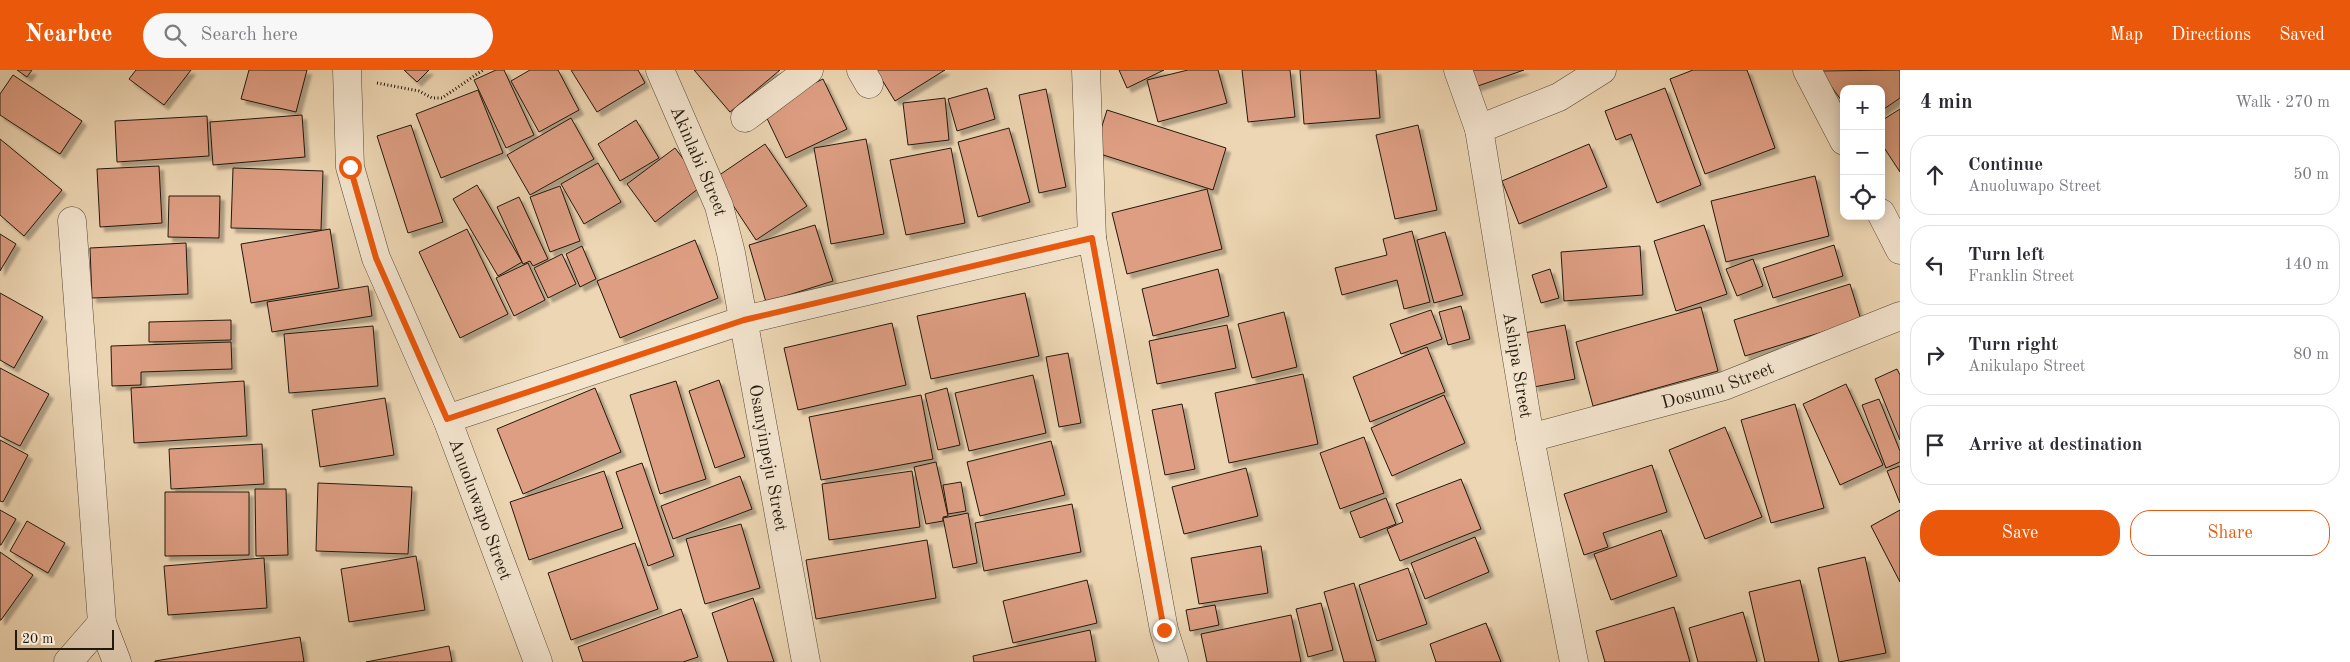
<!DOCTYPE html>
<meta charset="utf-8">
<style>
body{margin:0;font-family:"Old Standard TT",serif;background:#f7f7f7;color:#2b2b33}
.controls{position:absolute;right:15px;top:15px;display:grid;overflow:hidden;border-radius:10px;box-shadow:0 2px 12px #0003}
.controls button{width:45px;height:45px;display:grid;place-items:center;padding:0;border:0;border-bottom:1px solid #e1e1e2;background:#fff;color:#2b2b33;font:25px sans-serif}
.scale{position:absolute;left:15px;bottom:12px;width:99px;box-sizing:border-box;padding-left:5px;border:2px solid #22190d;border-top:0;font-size:14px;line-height:18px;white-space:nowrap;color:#22190d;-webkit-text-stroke:4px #f3e4ce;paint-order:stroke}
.stop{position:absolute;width:15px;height:15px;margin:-11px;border:4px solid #ea580c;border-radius:50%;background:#fff}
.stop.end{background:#ea580c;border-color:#fff;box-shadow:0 1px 5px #0008}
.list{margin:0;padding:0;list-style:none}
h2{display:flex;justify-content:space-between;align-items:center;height:65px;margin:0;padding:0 20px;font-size:21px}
h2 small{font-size:16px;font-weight:400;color:#7c7c81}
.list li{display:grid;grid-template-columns:32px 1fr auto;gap:15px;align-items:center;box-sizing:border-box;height:80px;margin:0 10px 10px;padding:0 10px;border:1px solid #e1e1e2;border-radius:20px}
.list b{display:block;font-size:19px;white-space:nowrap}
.list p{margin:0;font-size:16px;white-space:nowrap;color:#7c7c81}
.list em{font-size:16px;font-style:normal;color:#7c7c81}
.actions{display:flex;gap:10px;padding:15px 20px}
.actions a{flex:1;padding:11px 0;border:1px solid #ea580c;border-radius:20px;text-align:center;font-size:18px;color:#ea580c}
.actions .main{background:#ea580c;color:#fff}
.icon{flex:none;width:28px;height:28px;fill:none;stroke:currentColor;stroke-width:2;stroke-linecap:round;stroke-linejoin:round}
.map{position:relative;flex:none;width:1900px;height:592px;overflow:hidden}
header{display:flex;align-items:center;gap:30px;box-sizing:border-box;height:70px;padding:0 25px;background:#ea580c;color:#fff}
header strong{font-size:24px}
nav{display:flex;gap:28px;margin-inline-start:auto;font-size:18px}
.search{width:350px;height:45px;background:#f7f7f7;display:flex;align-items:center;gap:12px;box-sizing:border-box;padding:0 18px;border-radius:28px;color:#7c7c81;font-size:19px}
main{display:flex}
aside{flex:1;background:#fff}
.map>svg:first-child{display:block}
.building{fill:#de9e83;stroke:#22190d;filter:url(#shadow)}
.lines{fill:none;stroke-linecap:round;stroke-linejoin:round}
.minor-casing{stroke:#554836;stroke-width:29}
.path{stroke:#22190d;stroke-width:3;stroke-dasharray:1 2.5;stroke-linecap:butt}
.minor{stroke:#f3e4ce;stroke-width:28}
.route{stroke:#ea580c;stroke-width:6}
.labels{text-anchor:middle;stroke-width:4;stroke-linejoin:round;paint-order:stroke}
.street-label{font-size:18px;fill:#22190d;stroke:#f3e4ce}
</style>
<header>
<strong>Nearbee</strong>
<div class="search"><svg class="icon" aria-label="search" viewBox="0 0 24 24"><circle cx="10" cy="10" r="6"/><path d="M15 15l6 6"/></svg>Search here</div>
<nav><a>Map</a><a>Directions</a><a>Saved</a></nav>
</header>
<main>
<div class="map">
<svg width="1900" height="592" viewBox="0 0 1900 592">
<defs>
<filter id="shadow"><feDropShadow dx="4.5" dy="4.5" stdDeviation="1" flood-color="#0004"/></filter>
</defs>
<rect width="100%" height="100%" fill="#edd6b3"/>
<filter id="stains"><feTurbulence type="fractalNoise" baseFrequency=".004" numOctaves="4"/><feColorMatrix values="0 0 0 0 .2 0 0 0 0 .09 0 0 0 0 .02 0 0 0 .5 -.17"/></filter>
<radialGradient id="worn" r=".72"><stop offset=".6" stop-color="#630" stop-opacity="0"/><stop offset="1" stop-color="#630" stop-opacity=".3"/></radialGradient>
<g class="building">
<path d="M17,0H32L27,7Z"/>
<path d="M136,0H191L164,35L129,9Z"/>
<path d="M249,0H307L296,42L241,29Z"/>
<path d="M404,0H429L417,12Z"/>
<path d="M496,0H504L534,65L506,78L474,10Z"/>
<path d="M530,0H558L579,40L539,62L511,11Z"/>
<path d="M571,0H638L645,13L597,42Z"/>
<path d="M694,0H780L730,42Z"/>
<path d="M876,0H945L895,31Z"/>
<path d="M1119,0H1164L1127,18Z"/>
<path d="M1188,0H1218L1227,33L1158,52L1147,10Z"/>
<path d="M1242,0H1290L1295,47L1248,52Z"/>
<path d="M1300,0H1376L1380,48L1304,54Z"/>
<path d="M1469,0H1524L1475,17Z"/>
<path d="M1693,0H1747L1775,78L1705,104L1670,9Z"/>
<path d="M1900,0V28L1881,41V19H1844V34L1820,1Z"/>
<path d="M13,5L82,51L60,84L0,45V24Z"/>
<path d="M823,9L847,59L786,88L762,38Z"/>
<path d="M987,18L995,49L957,61L948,29Z"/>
<path d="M1665,18L1701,115L1657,133L1631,64L1616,70L1605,41Z"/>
<path d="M1046,19L1066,117L1039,123L1019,25Z"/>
<path d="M478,20L503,83L441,108L416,44Z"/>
<path d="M945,28L949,70L908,75L903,33Z"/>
<path d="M1900,39V102L1881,73V51Z"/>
<path d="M1107,40L1226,78L1213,120L1094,82Z"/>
<path d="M302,45L305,87L213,95L210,52Z"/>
<path d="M207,46L209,86L117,92L115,51Z"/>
<path d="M571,48L594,89L530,125L507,85Z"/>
<path d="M636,50L659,88L620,111L598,74Z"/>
<path d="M411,55L443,152L408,163L377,66Z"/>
<path d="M1418,55L1437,140L1395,149L1376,65Z"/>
<path d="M1009,58L1030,132L978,147L958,72Z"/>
<path d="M0,69L62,120L24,166L0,145Z"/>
<path d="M866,69L884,164L831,174L814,78Z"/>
<path d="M765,74L807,136L756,170L715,108Z"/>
<path d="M1589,74L1607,117L1519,154L1502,111Z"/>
<path d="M675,78L703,115L655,152L627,114Z"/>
<path d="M951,78L965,153L906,165L890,90Z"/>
<path d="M598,93L621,132L584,154L561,114Z"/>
<path d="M159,96L162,153L100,157L97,99Z"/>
<path d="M233,98L323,101L321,160L231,158Z"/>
<path d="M1815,106L1829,166L1726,192L1711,131Z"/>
<path d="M477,115L522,192L498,206L453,129Z"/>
<path d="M560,116L580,171L550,182L530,127Z"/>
<path d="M1207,119L1222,179L1127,204L1112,143Z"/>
<path d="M169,126H220L219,168L168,167Z"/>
<path d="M519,127L548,189L533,196L530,191L523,194L497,137Z"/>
<path d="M815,155L833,211L766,232L749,175Z"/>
<path d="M1704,155L1727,224L1676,241L1654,171Z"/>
<path d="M330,159L339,218L251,233L241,174Z"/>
<path d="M467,159L508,244L460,268L419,182Z"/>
<path d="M1412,161L1430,232L1404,239L1397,210L1342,225L1335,198L1387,185L1383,169Z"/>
<path d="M1445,162L1463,225L1434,233L1417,170Z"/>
<path d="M0,164L16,174L0,201Z"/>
<path d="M695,170L718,228L620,268L597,211Z"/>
<path d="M186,173L188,224L92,228L90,178Z"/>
<path d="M1834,175L1843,206L1773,228L1763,198Z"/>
<path d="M582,176L596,209L580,217L566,184Z"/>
<path d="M1640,176L1643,225L1564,231L1561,182Z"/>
<path d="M562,184L576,214L548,228L534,198Z"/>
<path d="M1753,189L1763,216L1737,226L1726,199Z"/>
<path d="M528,193L545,230L514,246L496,208Z"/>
<path d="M1218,199L1229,246L1153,266L1142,219Z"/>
<path d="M1550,199L1559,228L1541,233L1532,205Z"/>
<path d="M1850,214L1861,250L1745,286L1734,250Z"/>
<path d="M368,216L372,246L272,262L267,232Z"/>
<path d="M0,223L43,247L14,298L0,290Z"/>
<path d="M1025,223L1039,286L931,309L917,246Z"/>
<path d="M1461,236L1470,269L1448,275L1439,242Z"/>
<path d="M1701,237L1718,301L1593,336L1576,272Z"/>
<path d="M1431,240L1442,269L1401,284L1390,254Z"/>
<path d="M1284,242L1297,297L1252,308L1238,254Z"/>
<path d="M231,250V270L149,272V252Z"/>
<path d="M892,253L906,315L798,340L784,278Z"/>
<path d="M1227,255L1236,298L1157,314L1149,271Z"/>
<path d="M1565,255L1575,309L1534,317L1524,263Z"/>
<path d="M373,256L378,316L289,323L284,264Z"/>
<path d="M231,272L232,299L141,302V315L112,316L111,276Z"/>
<path d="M1427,277L1445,322L1370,352L1353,307Z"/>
<path d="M1068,283L1081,353L1059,357L1046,287Z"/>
<path d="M0,298L49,324L20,376L0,366Z"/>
<path d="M1897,299L1900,305V370L1875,309Z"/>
<path d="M1303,304L1318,374L1229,393L1215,323Z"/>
<path d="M1033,305L1046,363L969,381L955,323Z"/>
<path d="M719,310L745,387L715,398L689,321Z"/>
<path d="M244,311L247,366L134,373L131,318Z"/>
<path d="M676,311L706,409L660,424L630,325Z"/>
<path d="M1846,314L1883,395L1840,415L1803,334Z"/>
<path d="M595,318L621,382L523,424L497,359Z"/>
<path d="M947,318L960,375L938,380L925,324Z"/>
<path d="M921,325L933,389L821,410L809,347Z"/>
<path d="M1444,325L1465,373L1392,406L1371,358Z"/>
<path d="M385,328L394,385L320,397L312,340Z"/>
<path d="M1879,329L1900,381V392L1886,398L1862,335Z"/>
<path d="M1182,334L1195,399L1165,405L1152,340Z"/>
<path d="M1795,334L1824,438L1771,453L1741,350Z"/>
<path d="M1725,357L1762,447L1705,469L1669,380Z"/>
<path d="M1364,367L1384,423L1340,439L1320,383Z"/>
<path d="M0,370L28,385L3,432L0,431Z"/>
<path d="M1051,371L1065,425L980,446L967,392Z"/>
<path d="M262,374L264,414L171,419L169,379Z"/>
<path d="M936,392L948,446L943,447V451L926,454L914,397Z"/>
<path d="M642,393L674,486L648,496L616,402Z"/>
<path d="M1652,395L1667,442L1603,463L1608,477L1584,485L1564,424Z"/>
<path d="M1900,396V433L1887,401Z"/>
<path d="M1246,398L1258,446L1184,464L1172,417Z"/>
<path d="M604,401L623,458L529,490L510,432Z"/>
<path d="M912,401L920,457L829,470L822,414Z"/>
<path d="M740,406L752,439L673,469L661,436Z"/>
<path d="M1461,409L1481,459L1400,491L1387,459L1403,452L1396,434Z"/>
<path d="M961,412L966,441L948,444L943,415Z"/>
<path d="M318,413L412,417L408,484L316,481Z"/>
<path d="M255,419H286L288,485L256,486Z"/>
<path d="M165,422H249V485L165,486Z"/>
<path d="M1386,428L1396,454L1360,468L1350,442Z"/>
<path d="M1072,434L1081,482L984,501L975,453Z"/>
<path d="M0,440L16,449L1,475H0Z"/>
<path d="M1900,440V512L1871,456Z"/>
<path d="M968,443L977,493L953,498L943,448Z"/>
<path d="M27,451L65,473L48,503L10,481Z"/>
<path d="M741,454L760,518L705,534L686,469Z"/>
<path d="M1661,460L1677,506L1611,530L1594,484Z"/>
<path d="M1475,467L1489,502L1425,529L1411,493Z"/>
<path d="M927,470L936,528L816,549L806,490Z"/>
<path d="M635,473L658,539L571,570L548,503Z"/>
<path d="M1261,476L1268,523L1199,534L1191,488Z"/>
<path d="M0,482L33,505L1,550H0Z"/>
<path d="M416,486L425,540L349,552L341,499Z"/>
<path d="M1865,487L1886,583L1839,592L1818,498Z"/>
<path d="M264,488L267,538L168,545L164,496Z"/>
<path d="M1408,498L1427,554L1377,571L1359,515Z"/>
<path d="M1087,510L1097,553L1013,573L1003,531Z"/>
<path d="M1800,510L1819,592H1765L1749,522Z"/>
<path d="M1354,513L1376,592H1344L1324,522Z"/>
<path d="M753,528L774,592H728L712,543Z"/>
<path d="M1321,533L1333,580L1308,587L1296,539Z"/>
<path d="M1215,535L1219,555L1190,561L1186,540Z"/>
<path d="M1674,537L1690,592H1605L1596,561Z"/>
<path d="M681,539L698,587L683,592H583L578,577Z"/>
<path d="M1743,542L1757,592H1698L1689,558Z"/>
<path d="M1291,545L1301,592H1207L1201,564Z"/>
<path d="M1486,553L1501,592H1436L1430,574Z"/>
<path d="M1090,560L1096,592H974L973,586Z"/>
<path d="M300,567L304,592H155V591Z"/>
<path d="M449,576L452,592H366Z"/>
</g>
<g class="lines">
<defs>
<g id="minor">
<path id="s1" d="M347,0L350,97L376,188L447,349L538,592"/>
<path id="s2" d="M660,0L719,136L731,183L806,592"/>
<path d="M861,0L869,14"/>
<path d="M1086,0L1092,168L1164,560L1174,592"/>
<path id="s3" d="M1458,0L1479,59L1530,368L1574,592"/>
<path d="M1807,0L1844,71"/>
<path d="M745,48L809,0"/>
<path d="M1479,59L1559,27L1602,0"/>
<path d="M1881,143L1900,180"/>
<path d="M72,151L102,553L117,592"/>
<path d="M447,349L744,250L1092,168"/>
<path id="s4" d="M1530,368L1724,316L1900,246"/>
<path d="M68,592L102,553"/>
</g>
</defs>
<use href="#minor" class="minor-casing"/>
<path class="path" d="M377,13L419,21L432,28H442L483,0"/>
<use href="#minor" class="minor"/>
</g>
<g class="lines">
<path class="route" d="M350,97L376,188L447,349L744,250L1092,168L1164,560"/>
</g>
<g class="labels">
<g class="street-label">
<text dy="6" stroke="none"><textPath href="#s2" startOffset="99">Akinlabi Street</textPath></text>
<text dy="6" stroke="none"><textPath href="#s3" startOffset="302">Ashipa Street</textPath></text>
<text dy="6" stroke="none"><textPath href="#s4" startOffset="195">Dosumu Street</textPath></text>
<text dy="6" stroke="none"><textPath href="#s2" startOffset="405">Osanyinpeju Street</textPath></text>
<text dy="6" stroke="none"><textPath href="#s1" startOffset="464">Anuoluwapo Street</textPath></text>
</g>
</g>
<rect width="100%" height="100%" filter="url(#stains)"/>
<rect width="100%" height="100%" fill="url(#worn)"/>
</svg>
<div class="controls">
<button>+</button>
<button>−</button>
<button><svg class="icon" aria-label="locate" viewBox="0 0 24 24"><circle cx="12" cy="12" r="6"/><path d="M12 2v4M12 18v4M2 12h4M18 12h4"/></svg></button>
</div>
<div class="scale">20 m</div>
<div class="stop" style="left:350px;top:97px"></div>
<div class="stop end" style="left:1164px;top:560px"></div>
</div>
<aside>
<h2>4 min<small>Walk · 270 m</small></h2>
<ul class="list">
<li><svg class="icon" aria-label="ahead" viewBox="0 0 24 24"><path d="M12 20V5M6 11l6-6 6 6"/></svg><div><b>Continue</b><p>Anuoluwapo Street</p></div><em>50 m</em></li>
<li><svg class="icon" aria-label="left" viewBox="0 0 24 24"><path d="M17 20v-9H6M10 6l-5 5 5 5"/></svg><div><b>Turn left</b><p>Franklin Street</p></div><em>140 m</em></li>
<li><svg class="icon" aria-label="right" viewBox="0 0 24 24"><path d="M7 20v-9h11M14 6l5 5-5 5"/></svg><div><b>Turn right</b><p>Anikulapo Street</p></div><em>80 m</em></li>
<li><svg class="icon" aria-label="arrive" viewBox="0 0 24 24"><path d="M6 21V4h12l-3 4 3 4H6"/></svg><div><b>Arrive at destination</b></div></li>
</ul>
<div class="actions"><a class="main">Save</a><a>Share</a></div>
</aside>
</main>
